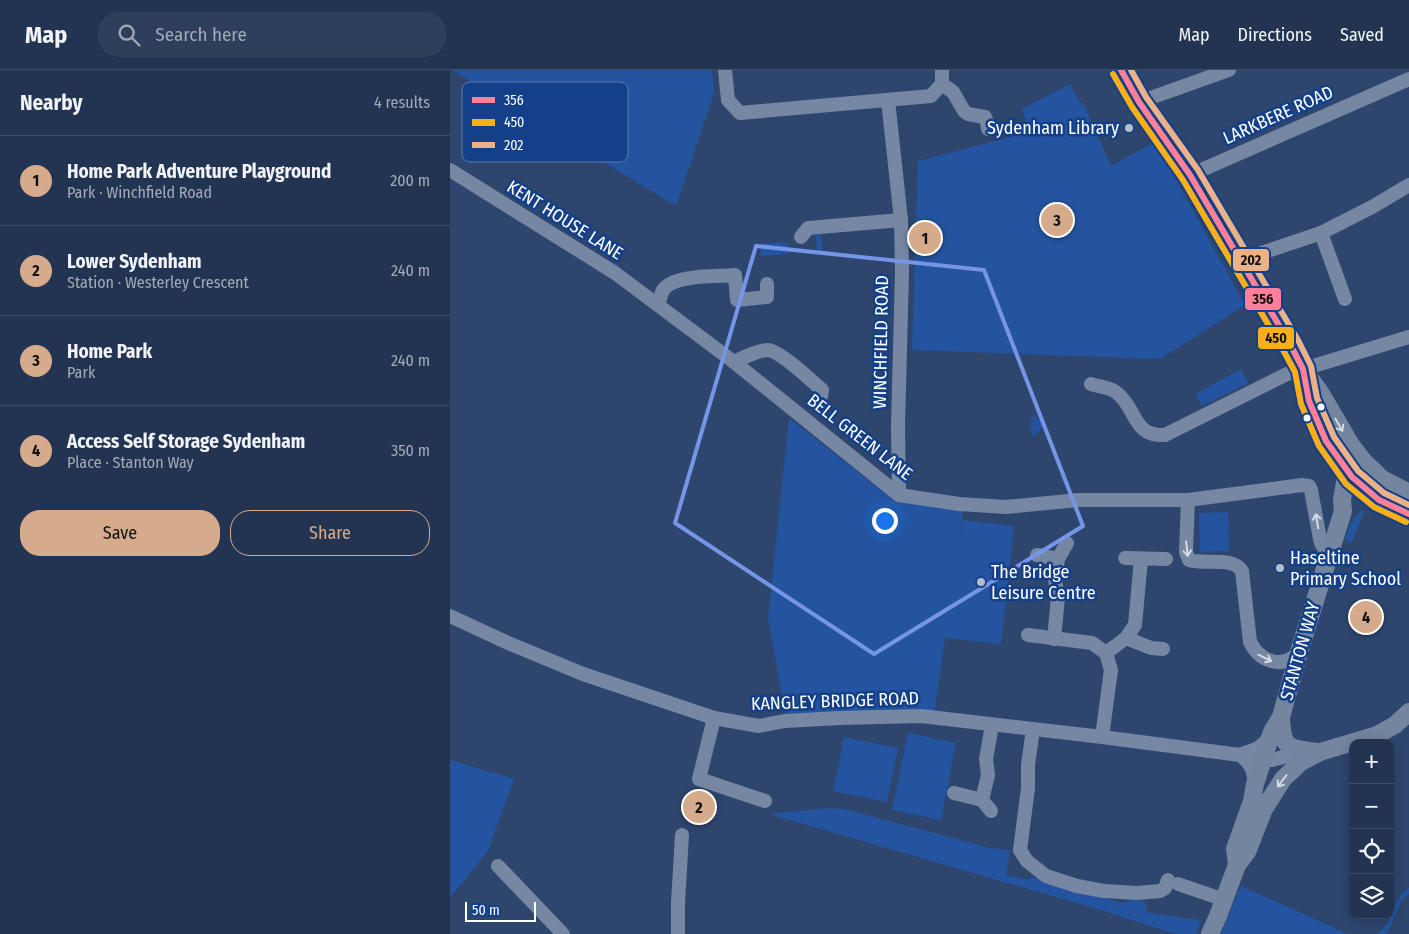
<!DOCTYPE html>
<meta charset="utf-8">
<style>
body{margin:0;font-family:"Fira Sans Condensed",sans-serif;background:#2e3f5c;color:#f1f3f6}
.controls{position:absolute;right:15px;bottom:15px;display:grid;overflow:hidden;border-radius:10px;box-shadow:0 2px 12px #0003}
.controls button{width:45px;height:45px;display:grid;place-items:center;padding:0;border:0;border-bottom:1px solid #3f4f69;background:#223452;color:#f1f3f6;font:25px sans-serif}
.scale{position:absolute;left:15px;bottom:12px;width:71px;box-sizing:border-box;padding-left:5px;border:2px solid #fff;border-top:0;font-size:14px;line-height:18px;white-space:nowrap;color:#fff;-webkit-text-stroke:4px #134088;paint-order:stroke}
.you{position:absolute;left:434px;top:450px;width:18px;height:18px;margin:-12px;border:4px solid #fff;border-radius:50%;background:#1a73e8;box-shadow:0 0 0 8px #1a73e833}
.badge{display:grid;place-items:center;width:32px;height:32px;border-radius:50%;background:#d6ab8b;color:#111;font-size:16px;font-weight:700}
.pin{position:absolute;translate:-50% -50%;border:2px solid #fff;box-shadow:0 1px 5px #0006}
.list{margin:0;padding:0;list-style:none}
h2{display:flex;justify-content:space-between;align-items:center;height:65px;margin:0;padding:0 20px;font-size:21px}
h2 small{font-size:16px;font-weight:400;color:#a2aab8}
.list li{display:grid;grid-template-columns:32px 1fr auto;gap:15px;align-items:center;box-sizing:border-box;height:90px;padding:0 20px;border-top:1px solid #3f4f69}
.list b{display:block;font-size:19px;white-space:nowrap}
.list p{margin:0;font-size:16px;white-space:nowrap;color:#a2aab8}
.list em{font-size:16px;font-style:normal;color:#a2aab8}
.actions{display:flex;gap:10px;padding:15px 20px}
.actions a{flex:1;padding:11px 0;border:1px solid #d6ab8b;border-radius:20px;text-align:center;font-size:18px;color:#d6ab8b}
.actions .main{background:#d6ab8b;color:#111}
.icon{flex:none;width:28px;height:28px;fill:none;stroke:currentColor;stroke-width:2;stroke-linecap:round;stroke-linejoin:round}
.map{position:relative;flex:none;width:959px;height:864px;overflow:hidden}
header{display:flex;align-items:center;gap:30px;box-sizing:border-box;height:70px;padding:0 25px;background:#223452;border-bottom:1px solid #3f4f69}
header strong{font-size:24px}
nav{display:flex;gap:28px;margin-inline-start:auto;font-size:18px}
.search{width:350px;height:45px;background:#2e3f5c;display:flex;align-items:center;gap:12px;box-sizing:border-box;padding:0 18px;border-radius:28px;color:#a2aab8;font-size:19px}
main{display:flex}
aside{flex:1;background:#223452}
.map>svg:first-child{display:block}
.green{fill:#24549f}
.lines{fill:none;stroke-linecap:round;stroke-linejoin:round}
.minor{stroke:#7587a3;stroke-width:14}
.major{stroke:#7485a0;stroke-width:18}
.bus-1-casing{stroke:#134088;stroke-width:10}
.bus-2-casing{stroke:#134088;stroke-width:10}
.bus-3-casing{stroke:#134088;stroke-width:10}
.bus-1{stroke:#ff8098;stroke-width:6}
.bus-2{stroke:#f9af1a;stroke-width:6}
.bus-3{stroke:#ebb288;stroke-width:6}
.oneway{stroke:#d5dae2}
.oneway2{stroke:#d6dbe3}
.marked{fill:none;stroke:#7795e8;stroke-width:4;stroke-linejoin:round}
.poi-dot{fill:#b6becc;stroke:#134088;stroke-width:2}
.bus-dot{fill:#fff;stroke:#134088;stroke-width:2}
.labels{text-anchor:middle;stroke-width:5;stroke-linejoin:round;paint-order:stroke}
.street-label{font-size:18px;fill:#fff;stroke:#134088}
.poi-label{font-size:18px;fill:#fff;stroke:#134088;text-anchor:start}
.key{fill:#134088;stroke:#5a79ac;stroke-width:1}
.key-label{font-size:14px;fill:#fff}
.line-badge{stroke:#134088;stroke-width:2}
.pale-badge-label{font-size:14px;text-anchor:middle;font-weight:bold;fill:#111}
</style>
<header>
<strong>Map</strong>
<div class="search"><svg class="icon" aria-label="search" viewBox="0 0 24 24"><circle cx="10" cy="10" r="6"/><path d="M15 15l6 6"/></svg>Search here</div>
<nav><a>Map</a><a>Directions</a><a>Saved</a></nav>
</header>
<main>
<aside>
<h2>Nearby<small>4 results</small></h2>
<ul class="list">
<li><span class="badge">1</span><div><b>Home Park Adventure Playground</b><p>Park · Winchfield Road</p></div><em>200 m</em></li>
<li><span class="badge">2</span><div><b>Lower Sydenham</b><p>Station · Westerley Crescent</p></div><em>240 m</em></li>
<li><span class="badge">3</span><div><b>Home Park</b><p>Park</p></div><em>240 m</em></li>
<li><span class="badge">4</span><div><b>Access Self Storage Sydenham</b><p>Place · Stanton Way</p></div><em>350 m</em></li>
</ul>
<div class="actions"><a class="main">Save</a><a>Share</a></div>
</aside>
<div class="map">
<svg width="959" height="864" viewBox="0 0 959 864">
<rect width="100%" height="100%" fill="#2e466d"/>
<g class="green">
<path d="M2,0H262L264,23L226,136Z"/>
<path d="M620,14L630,33H633L661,96L705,72L795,235L710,289L462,280L468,91L580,62L572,39Z"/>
<path d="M366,162C374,165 372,176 372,184H367Z"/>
<path d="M337,172L338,184L311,186L310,174Z"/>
<path d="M791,299L798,313L752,336L745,324Z"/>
<path d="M584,345L592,352V357L584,366C579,359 579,352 584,345Z"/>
<path d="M339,348L445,431L513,439L508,478L512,450L564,456L551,574L495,568L483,653L337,652L318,548Z"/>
<path d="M911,440L914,441L902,473L895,470L900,455Z"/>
<path d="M778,442L779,481L750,482L749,443Z"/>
<path d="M458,663L506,673L491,750L442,740Z"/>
<path d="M394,667L448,678L437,732L383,721Z"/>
<path d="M0,690L64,709L38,781L0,828Z"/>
<path d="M378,738L395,739L540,778L560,780L556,805L578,810L582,807L672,833L683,830L694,831L698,843L751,850L746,864H726L648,839L319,744Z"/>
<path d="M791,816L898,864H771Z"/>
<path d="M959,818V824C948,831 948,842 942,853C941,857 938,860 936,864H926C946,854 940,829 959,818Z"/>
</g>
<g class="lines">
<g class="minor">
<path d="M275,0L278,30L290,43L481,26L492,14V0"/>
<path d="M492,14L503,22L514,41L518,44L535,47L537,52L538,59"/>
<path d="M438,30L451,150L452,202L448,356L449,425"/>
<path d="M689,32L779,0"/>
<path d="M0,100L165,203L284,292L449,425L509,434L556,437L629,430H738L852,415L859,416L861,420L870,469L872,475L879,484"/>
<path d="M740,105L959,9"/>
<path d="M871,163L895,229"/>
<path d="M351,167L358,158L451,150"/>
<path d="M791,190L871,163L922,137L959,115"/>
<path d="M208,235C210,230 211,224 213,220C224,204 267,207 285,205L287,230L317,227V214"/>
<path d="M284,292C292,288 310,280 318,280C330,281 362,311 372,320L371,326"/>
<path d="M641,314C649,317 661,317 667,323C687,338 682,367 715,365L837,304L959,267"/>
<path d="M738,430L736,482L739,490C756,495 783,486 792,501L800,572C810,592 833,600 849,582"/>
<path d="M587,485L608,489"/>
<path d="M675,488L716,489"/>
<path d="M0,546L58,573L133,604L264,648L309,656L335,651L390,648L471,646L652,667L790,685C802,694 803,700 805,714"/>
<path d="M578,565L642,573L656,583L661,600L652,667"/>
<path d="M676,568L701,578L713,579"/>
<path d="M604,569L608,527L605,510L608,489L617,473"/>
<path d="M656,583L676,568L685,555L691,489"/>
<path d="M264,648L249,709L315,731"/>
<path d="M583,659L578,695V718L570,780L577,791L596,806L627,816L654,821L687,823L710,821L715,818L718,810"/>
<path d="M790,685C804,679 810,680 820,666"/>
<path d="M804,691L822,690L848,683L857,682"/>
<path d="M504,723L532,730L541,741"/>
<path d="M532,730L538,705L536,689L542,655"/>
<path d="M48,796L113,864"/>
<path d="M728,814L766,827L774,831"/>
<path d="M228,864V833L232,765"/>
</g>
<g class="major">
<path d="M671,0L689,32L740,105L806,215L853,299L870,322L901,375L914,392L925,402L932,409L959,423"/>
<path d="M854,302C855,311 856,320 859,329C861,337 865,346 869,354C887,394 917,429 959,444"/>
<path d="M831,647C832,680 839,679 869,682"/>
<path d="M787,795L785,779L802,731L805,714L822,662L831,647L849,582L893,441L892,430L897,401"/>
<path d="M760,864L768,846L787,795L797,782L814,739L833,709L851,692L870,682L927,665L945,655L959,642"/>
</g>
<defs>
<path id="bus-1" d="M671,0L689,32L740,105L840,274L853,299L859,331L876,371L902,407L929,430L959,444"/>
<path id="bus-2" d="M663,4L682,37L733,110L832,278L845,302L851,334L869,376L896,414L924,437L956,452"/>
<path id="bus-3" d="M681,0L696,27L748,100L848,270L861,296L867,328L884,367L908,401L934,423L959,435"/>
</defs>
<use href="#bus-1" class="bus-1-casing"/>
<use href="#bus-2" class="bus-2-casing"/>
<use href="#bus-3" class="bus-3-casing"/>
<use href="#bus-1" class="bus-1"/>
<use href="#bus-2" class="bus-2"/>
<use href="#bus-3" class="bus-3"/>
</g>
<defs><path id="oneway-shaft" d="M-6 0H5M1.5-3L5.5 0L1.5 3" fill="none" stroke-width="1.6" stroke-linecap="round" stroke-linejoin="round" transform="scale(1.25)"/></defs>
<g class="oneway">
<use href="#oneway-shaft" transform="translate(889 355) rotate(60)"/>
<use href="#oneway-shaft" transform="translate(832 711) rotate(127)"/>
</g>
<g class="oneway2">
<use href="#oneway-shaft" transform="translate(867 451) rotate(-100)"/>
<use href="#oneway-shaft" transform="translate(737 479) rotate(83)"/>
<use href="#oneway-shaft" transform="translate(815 588) rotate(26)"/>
</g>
<path class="marked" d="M306,176L534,200L633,456L424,584L225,453Z"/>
<g class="poi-dot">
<circle cx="679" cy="58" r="5"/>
<circle cx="830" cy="498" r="5"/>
<circle cx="531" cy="512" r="5"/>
</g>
<g class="bus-dot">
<circle cx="871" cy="337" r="4.5"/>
<circle cx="857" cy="348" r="4.5"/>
</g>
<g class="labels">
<g class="street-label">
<text transform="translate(828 45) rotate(-24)" y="6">LARKBERE ROAD</text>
<text transform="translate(115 150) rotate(32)" y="6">KENT HOUSE LANE</text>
<text transform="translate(431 272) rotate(-89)" y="6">WINCHFIELD ROAD</text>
<text transform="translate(410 367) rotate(38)" y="6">BELL GREEN LANE</text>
<text transform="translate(850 581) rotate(-74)" y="6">STANTON WAY</text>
<text transform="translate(385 631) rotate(-2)" y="6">KANGLEY BRIDGE ROAD</text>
</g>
<g class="poi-label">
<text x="669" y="64" text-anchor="end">Sydenham Library</text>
<text x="840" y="494">Haseltine<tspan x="840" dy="21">Primary School</tspan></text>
<text x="541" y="508">The Bridge<tspan x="541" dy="21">Leisure Centre</tspan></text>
</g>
</g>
<rect x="12" y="12" width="166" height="80" rx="8" class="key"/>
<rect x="22" y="27" width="23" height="6" fill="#ff8098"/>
<rect x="22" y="49" width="23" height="7" fill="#f9af1a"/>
<rect x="22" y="72" width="23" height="6" fill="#ebb288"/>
<g class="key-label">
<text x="54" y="35">356</text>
<text x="54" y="57">450</text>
<text x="54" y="80">202</text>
</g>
<g class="line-badge">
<rect x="782" y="178" width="38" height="24" rx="5" fill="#ebb288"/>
<rect x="794" y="217" width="38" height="24" rx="5" fill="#ff8098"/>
<rect x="807" y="256" width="38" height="24" rx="5" fill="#f9af1a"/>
</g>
<g class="pale-badge-label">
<text x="801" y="195">202</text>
<text x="813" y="234">356</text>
<text x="826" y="273">450</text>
</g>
</svg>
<div class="controls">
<button>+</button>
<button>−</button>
<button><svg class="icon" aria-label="locate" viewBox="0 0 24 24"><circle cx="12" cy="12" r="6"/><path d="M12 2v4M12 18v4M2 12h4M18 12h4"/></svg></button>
<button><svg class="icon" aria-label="layers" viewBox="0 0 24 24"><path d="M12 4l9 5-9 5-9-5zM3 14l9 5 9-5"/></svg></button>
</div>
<div class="scale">50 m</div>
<div class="you"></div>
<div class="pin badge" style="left:475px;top:168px">1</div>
<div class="pin badge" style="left:249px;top:737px">2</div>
<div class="pin badge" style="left:607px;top:150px">3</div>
<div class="pin badge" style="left:916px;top:547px">4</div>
</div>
</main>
